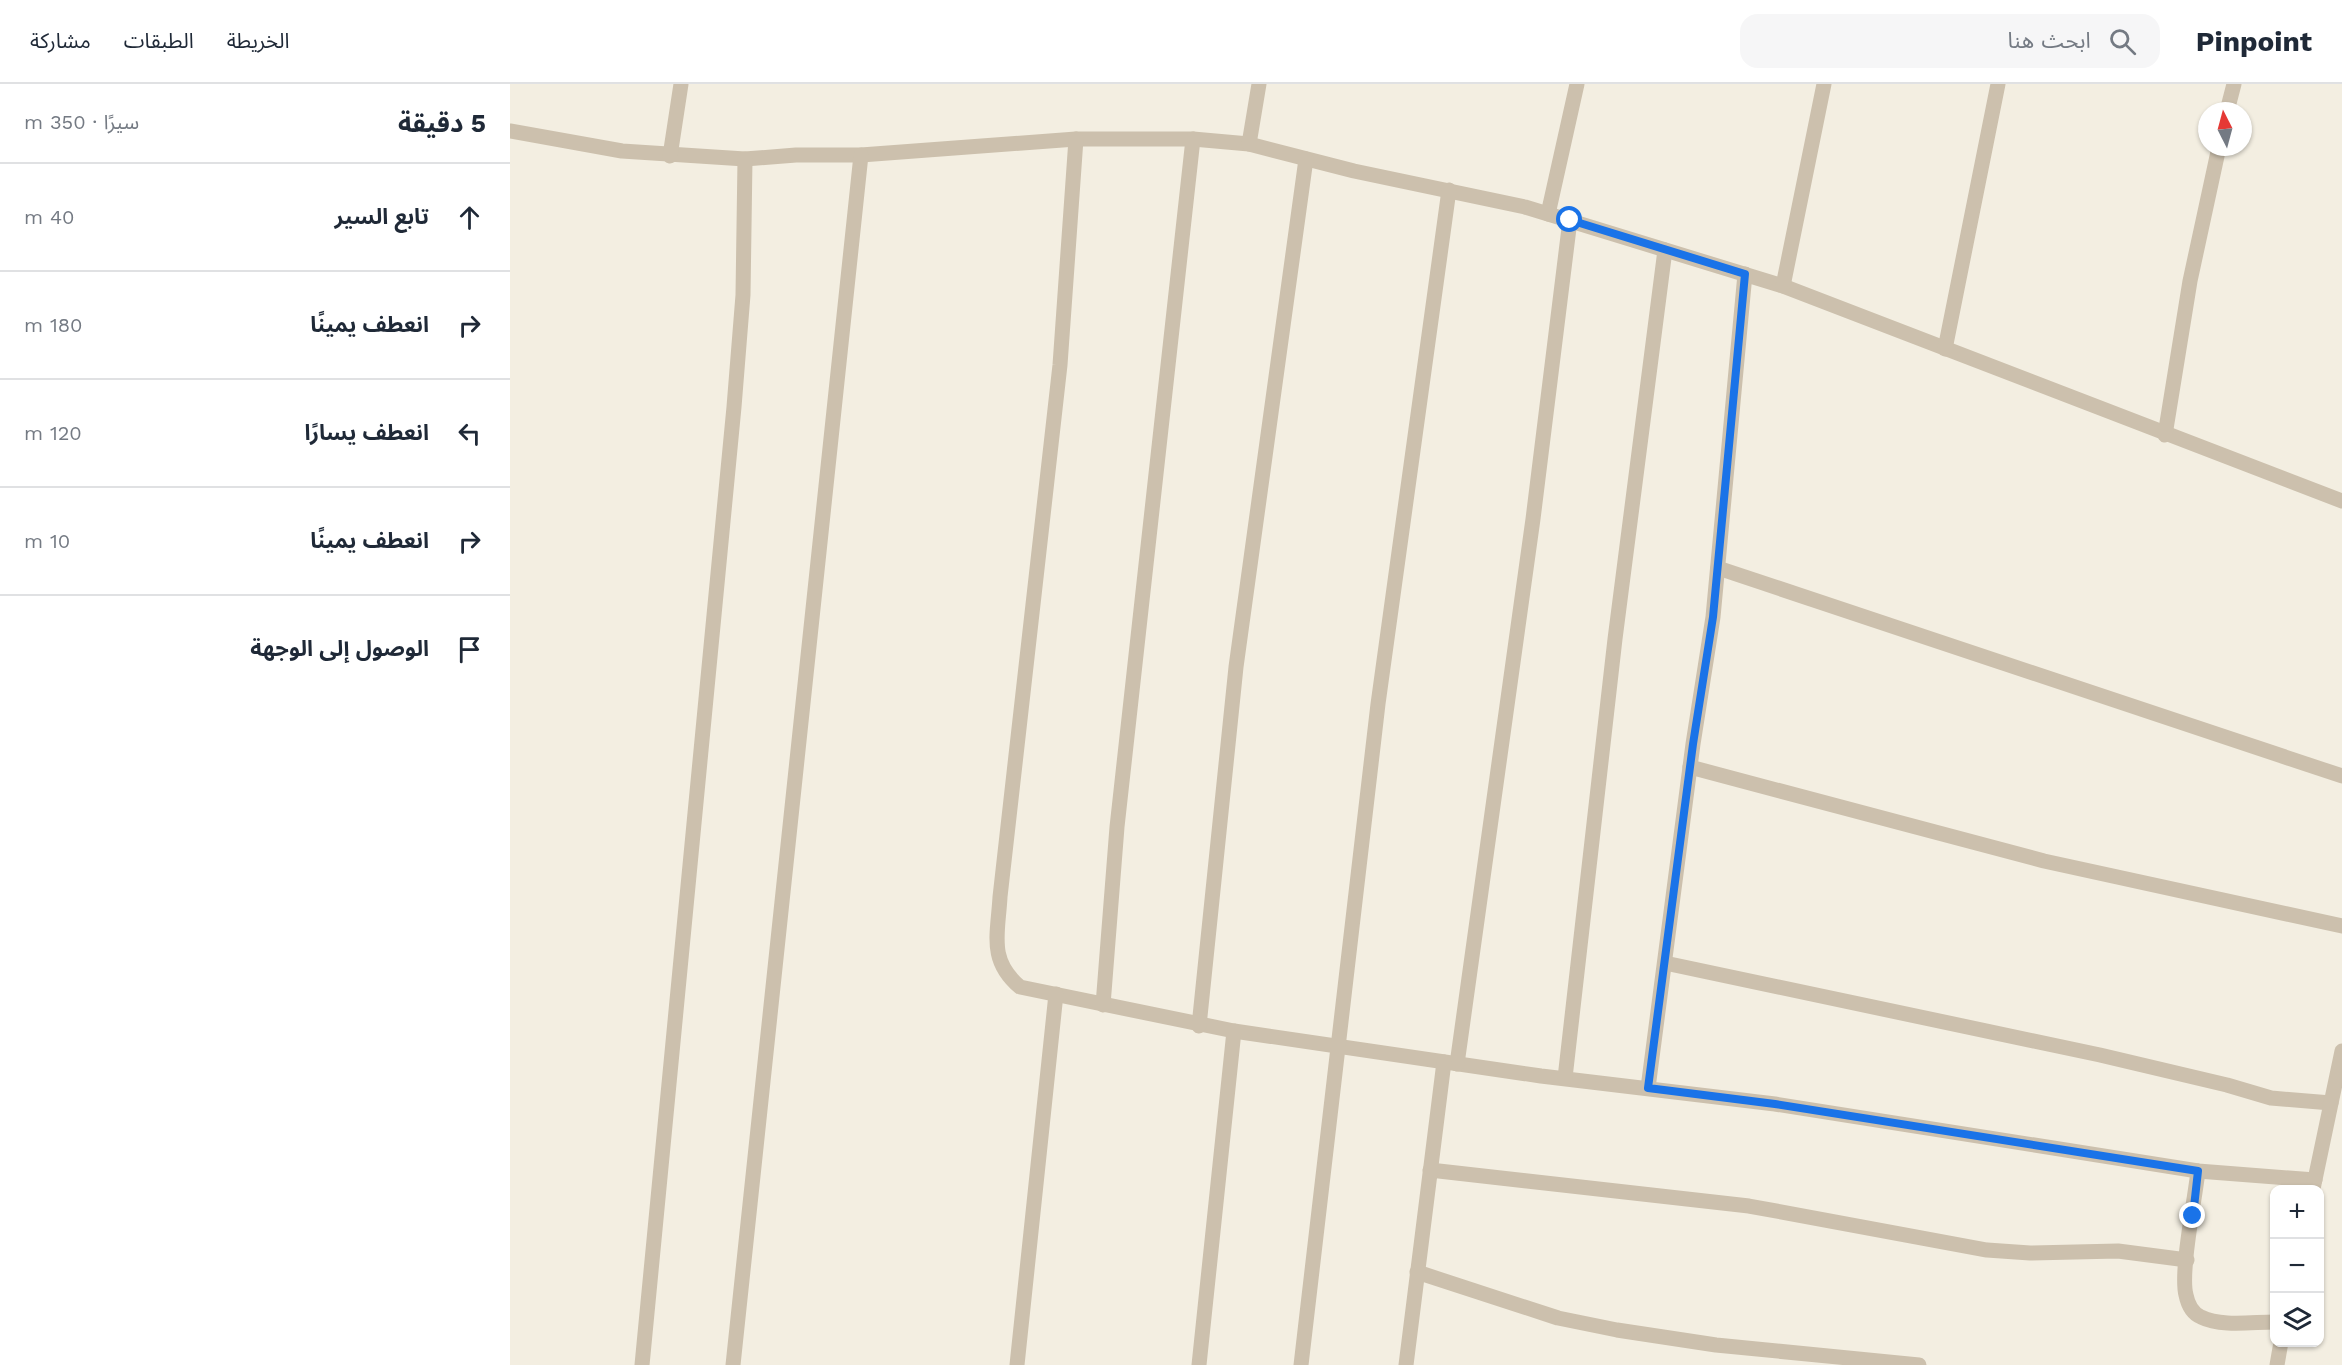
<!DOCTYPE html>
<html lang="ar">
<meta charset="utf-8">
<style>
body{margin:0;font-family:"Work Sans","Noto Sans Arabic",sans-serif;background:#f6f6f7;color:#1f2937;direction:rtl}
.controls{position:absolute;right:18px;bottom:18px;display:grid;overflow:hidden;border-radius:12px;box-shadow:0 2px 4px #0004}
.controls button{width:54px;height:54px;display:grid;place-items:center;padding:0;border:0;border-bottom:2px solid #e0e1e3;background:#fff;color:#1f2937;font:30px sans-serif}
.compass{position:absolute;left:1688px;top:18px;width:54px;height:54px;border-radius:50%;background:#fff;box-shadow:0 2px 4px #0004;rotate:354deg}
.stop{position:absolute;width:18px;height:18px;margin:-14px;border:4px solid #1a73e8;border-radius:50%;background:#fff}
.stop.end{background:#1a73e8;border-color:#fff;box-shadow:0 2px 6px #0008}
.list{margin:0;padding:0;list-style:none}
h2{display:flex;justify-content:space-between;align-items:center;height:78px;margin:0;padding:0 24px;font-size:26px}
h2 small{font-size:20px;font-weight:400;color:#747a83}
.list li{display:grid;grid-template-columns:39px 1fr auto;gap:18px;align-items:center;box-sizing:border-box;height:108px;padding:0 24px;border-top:2px solid #e0e1e3}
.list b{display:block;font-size:22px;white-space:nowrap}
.list em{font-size:20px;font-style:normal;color:#747a83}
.icon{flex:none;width:33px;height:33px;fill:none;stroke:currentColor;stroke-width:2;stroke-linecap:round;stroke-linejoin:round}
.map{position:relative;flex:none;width:1832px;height:1281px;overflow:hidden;direction:ltr}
header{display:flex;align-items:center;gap:36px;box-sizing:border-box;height:84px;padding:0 30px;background:#fff;border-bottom:2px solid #e0e1e3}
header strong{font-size:28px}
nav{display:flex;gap:33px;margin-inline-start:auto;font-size:21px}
.search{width:420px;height:54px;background:#f6f6f7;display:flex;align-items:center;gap:15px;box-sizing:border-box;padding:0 21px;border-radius:18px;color:#747a83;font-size:22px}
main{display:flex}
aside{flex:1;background:#fff}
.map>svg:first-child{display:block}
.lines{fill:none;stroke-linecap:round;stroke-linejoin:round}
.minor{stroke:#ccc0ad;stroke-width:15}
.route{stroke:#1a73e8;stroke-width:8}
</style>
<header>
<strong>Pinpoint</strong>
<div class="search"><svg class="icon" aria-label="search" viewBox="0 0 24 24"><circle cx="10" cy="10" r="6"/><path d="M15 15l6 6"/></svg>ابحث هنا</div>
<nav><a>الخريطة</a><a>الطبقات</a><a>مشاركة</a></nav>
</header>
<main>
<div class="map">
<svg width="1832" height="1281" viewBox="0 0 1832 1281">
<rect width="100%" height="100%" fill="#f3eee1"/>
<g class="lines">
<g class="minor">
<path d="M1717,27L1724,0"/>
<path d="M0,47L112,67L235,75L286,71H351L566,55H683L739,60L844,87L1015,123L1273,202L1832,417"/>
<path d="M566,55L550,281L490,813C488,850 478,876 510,903L724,947L1031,992L1265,1020L1688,1087L1805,1096"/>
<path d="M739,60L749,0"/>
<path d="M160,72L171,0"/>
<path d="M1038,130L1067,0"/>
<path d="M1273,202L1314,0"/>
<path d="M1435,265L1488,0"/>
<path d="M1655,351L1680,197L1709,63"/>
<path d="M1208,484L1832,692"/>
<path d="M1180,683L1534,777L1832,842"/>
<path d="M1155,879L1590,971L1717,1001L1761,1014L1821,1019"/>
<path d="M593,921L607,743L683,55"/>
<path d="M689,942L726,583L796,75"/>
<path d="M947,980L1023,435L1060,136"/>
<path d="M1055,994L1105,555L1155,166"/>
<path d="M1138,1004L1183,660L1203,533L1235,190"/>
<path d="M920,1086L1239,1122L1477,1166L1520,1169L1608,1167L1677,1176"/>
<path d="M1688,1087C1685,1115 1670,1188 1676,1211C1678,1221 1682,1229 1691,1233C1711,1243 1742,1238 1764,1238"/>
<path d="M1803,1105L1832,967"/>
<path d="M907,1188L1048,1234L1107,1246L1206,1261L1409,1281"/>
<path d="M132,1281L224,323L233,211L235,75"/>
<path d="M223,1281L351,71"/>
<path d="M507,1281L546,910"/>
<path d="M689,1281L724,947"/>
<path d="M791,1281L868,620L939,106"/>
<path d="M896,1281L934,978"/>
<path d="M1767,1281L1771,1258"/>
</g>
</g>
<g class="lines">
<path class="route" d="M1060,136L1235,190L1203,533L1183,660L1138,1004L1265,1020L1688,1087L1683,1132"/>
</g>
</svg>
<div class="controls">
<button>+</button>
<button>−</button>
<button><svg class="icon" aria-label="layers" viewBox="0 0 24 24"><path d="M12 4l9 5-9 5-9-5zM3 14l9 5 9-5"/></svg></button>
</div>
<svg class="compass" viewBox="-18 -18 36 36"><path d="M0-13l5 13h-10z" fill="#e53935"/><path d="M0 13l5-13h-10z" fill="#747a83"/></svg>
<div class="stop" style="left:1060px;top:136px"></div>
<div class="stop end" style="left:1683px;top:1132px"></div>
</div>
<aside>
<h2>5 دقيقة<small>سيرًا · 350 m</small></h2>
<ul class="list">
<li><svg class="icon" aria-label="ahead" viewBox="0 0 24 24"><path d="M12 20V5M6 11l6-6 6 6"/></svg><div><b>تابع السير</b></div><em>40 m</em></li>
<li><svg class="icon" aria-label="right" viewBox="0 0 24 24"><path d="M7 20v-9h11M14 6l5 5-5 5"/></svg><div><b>انعطف يمينًا</b></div><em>180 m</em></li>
<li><svg class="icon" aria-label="left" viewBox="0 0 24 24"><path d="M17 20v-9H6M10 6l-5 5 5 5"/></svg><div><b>انعطف يسارًا</b></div><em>120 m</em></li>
<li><svg class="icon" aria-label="right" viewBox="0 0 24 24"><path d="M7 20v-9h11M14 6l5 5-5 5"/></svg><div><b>انعطف يمينًا</b></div><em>10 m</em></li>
<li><svg class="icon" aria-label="arrive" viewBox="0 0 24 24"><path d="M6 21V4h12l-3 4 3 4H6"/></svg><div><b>الوصول إلى الوجهة</b></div></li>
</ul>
</aside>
</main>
